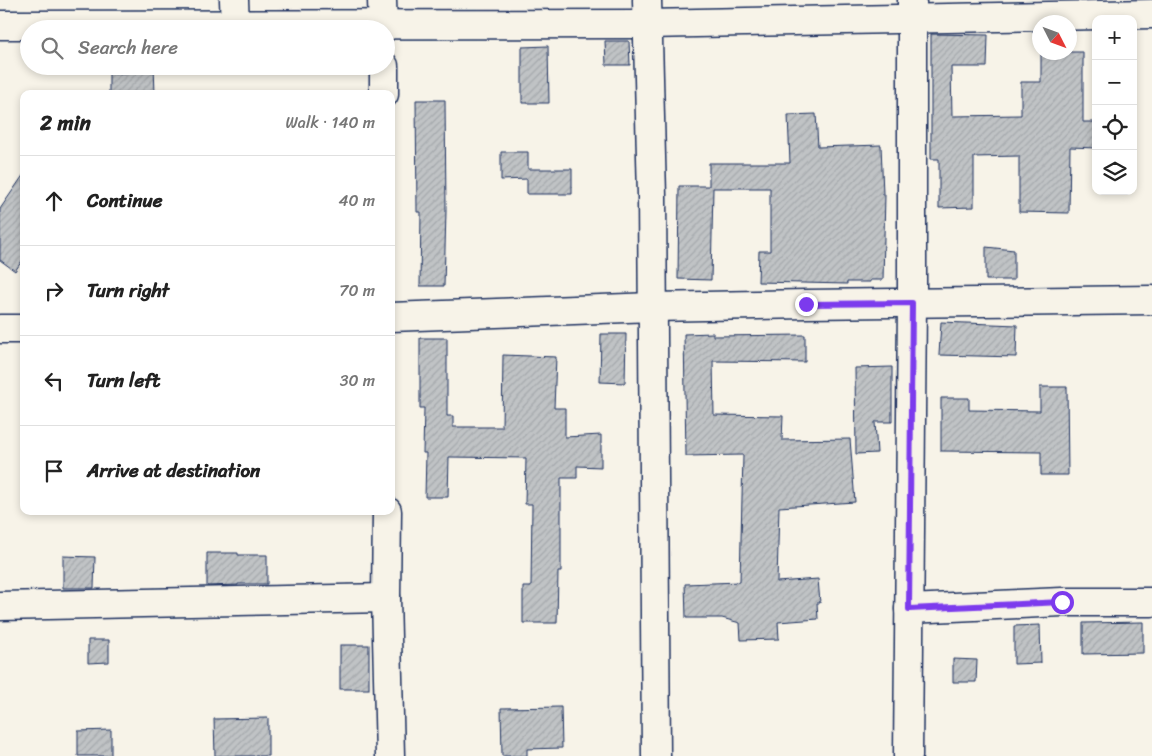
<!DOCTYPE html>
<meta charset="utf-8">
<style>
body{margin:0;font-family:Sriracha,sans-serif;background:#f6f6f6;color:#222}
.controls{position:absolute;right:15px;top:15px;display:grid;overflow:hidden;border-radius:10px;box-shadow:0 2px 8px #0003}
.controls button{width:45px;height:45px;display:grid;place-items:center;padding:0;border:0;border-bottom:1px solid #e0e0e0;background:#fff;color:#222;font:25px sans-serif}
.compass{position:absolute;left:1032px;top:15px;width:45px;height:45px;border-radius:50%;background:#fff;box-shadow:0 2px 8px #0003;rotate:132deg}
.stop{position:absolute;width:15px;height:15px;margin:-11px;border:4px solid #7c3aed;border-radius:50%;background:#fff}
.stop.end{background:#7c3aed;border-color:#fff;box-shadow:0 1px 5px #0008}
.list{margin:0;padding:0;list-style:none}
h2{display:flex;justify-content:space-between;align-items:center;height:65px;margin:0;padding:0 20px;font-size:21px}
h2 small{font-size:16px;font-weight:400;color:#767676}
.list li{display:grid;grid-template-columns:32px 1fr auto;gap:15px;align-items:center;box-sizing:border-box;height:90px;padding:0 20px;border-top:1px solid #e0e0e0}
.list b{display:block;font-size:19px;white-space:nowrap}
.list em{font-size:16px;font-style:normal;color:#767676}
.icon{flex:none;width:28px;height:28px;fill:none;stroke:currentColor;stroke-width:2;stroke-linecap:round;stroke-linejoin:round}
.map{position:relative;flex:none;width:1152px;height:756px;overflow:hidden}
.search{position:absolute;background:#fff;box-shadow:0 2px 8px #0003;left:20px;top:20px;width:375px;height:55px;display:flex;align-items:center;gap:12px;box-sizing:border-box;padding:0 18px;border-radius:28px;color:#767676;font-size:19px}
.panel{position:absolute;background:#fff;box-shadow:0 2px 8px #0003;left:20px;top:90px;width:375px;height:425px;border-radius:10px}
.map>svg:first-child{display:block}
.building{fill:url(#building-hatch);stroke:#1b2f5e}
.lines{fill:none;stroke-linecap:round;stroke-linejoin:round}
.street-casing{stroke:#1b2f5e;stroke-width:31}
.street{stroke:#f7f3e8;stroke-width:28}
.route{stroke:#7c3aed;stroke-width:6}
</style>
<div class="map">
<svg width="1152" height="756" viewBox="0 0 1152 756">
<defs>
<pattern id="building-hatch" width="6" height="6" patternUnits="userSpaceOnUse" patternTransform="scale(1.25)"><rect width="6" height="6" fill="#c0c3c5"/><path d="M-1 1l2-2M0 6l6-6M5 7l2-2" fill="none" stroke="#a4a8ac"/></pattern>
</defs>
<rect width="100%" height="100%" fill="#f7f3e8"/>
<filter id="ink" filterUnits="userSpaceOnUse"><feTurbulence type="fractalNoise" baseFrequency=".02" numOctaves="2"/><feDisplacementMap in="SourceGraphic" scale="10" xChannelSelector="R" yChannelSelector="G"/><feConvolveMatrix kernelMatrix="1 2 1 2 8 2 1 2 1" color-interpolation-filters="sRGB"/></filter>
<g filter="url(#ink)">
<g class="building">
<path d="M931,34L988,35L987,67H951L952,116L1021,115V82H1041V52H1083V122H1096V148L1070,147L1069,213L1019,212V156L974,157V207L939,208V159H931Z"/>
<path d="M605,41H629L630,65H606Z"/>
<path d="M548,46L549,103H522V47Z"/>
<path d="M126,66H154L155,94H109V73H126Z"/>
<path d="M416,100H445L446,211L444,286H420L421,212H417Z"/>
<path d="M816,114L818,147L881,145L883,194H885L883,280H870V282H847V284L758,282L759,251H770V188H713L711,280L678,279L679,186H709V163H790L788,115Z"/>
<path d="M501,152H528V169H572V194H527V179L501,180Z"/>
<path d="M24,174V258L15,271L0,260V209Z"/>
<path d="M986,247L1014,250V280H986Z"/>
<path d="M941,322L1017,325L1016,357L939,355Z"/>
<path d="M713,333V336L805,335V362L713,361L714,415L783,416L782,440L850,439L855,502L779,507L777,582L818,579L820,603H817L818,619L778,622L779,639L741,640L740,623L722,618H686L685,584L740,582L743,455L686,456L684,334Z"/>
<path d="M601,334H626L625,383L600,382Z"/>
<path d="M420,338H447V416H453V427H502L503,355L556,357L554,408H565V437L601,435V467L577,466V478H561V572H558L557,623H523V587H531L532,504H525L526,458L449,457L448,497H425L426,453H423L424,408H420Z"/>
<path d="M892,367V422H875L877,453L856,454L855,368Z"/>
<path d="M1040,387H1067L1068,475H1041V452L941,451V398H969V410L1040,411Z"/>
<path d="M207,553H238V555H267V584H238V585L207,586Z"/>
<path d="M63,556L95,557L94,588H63Z"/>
<path d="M1143,622V653L1083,654V623Z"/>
<path d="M1040,625L1041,663L1014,664V626Z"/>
<path d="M88,640H109V662L88,663Z"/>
<rect x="340" y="645" width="29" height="44"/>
<path d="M953,659L977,660L976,682H953Z"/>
<path d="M561,707L562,748L527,749V756H502L501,708Z"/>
<path d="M268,718V756H215L214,719Z"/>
<path d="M111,730V756H78V731Z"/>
</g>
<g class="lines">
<defs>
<g id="street">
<path d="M234,0L235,25"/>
<path d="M382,0L383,29"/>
<path d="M647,0L652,196L656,756"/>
<path d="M0,25L648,24L1152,14"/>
<path d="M384,66V94"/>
<path d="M391,317L653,307L806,304L1152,300"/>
<path d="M0,329H24"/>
<path d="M387,511L386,598L390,756"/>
<path d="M0,606L386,598"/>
<path d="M909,609L1062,602H1152"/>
<path d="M908,756L912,303V0"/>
</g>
</defs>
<use href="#street" class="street-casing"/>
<use href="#street" class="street"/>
</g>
</g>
<g class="lines" filter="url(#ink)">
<path class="route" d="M806,304L912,303L909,609L1062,602"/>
</g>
</svg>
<div class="controls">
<button>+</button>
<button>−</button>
<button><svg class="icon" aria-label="locate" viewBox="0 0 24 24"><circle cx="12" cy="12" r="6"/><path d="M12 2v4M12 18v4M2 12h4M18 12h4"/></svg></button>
<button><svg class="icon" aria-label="layers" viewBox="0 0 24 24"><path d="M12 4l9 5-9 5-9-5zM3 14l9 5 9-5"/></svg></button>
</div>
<svg class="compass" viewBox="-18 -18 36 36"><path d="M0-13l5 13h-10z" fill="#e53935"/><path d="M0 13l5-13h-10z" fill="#767676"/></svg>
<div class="stop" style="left:1062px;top:602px"></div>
<div class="stop end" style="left:806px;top:304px"></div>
<div class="search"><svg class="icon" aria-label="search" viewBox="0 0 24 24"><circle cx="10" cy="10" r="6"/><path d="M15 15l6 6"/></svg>Search here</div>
<section class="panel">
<h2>2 min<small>Walk · 140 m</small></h2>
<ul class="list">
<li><svg class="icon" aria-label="ahead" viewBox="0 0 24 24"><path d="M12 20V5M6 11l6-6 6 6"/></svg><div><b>Continue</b></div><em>40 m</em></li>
<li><svg class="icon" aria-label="right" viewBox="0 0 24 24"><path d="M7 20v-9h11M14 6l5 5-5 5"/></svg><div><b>Turn right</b></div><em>70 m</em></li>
<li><svg class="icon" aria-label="left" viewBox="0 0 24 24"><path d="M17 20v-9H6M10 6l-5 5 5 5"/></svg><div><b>Turn left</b></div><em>30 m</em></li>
<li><svg class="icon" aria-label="arrive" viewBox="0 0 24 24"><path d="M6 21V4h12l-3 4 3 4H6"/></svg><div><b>Arrive at destination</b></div></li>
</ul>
</section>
</div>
